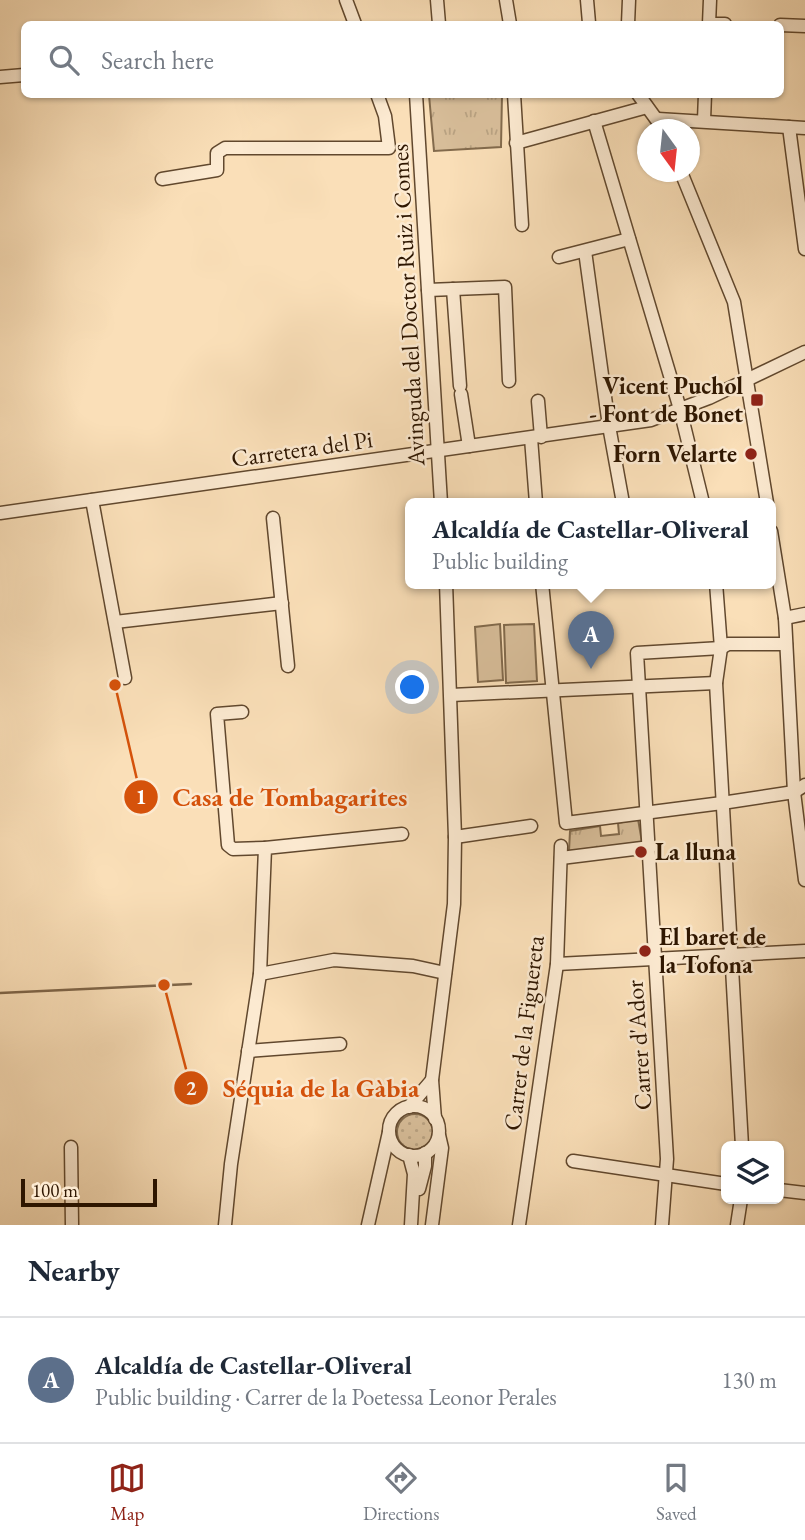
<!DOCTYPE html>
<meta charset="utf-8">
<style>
body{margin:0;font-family:"EB Garamond",serif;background:#f6f6f7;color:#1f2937}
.controls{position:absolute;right:21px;bottom:21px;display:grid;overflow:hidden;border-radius:10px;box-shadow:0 2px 5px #0004}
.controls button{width:63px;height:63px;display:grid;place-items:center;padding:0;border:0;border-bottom:2px solid #e0e1e3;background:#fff;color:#1f2937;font:35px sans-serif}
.compass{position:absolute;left:637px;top:119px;width:63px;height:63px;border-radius:50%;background:#fff;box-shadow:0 2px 5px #0004;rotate:165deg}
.scale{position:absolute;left:21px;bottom:18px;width:136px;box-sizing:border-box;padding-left:7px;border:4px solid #2e1600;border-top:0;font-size:19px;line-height:24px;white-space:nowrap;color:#2e1600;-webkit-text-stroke:5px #fcead1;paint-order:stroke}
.you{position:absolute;left:413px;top:688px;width:24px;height:24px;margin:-18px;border:5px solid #fff;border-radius:50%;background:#1a73e8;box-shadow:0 0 0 10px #1a73e833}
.badge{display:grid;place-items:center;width:46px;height:46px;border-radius:50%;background:#8f2418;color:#fff;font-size:23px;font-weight:700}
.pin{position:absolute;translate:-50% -58px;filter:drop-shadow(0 2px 4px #0008)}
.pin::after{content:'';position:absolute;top:37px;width:24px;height:21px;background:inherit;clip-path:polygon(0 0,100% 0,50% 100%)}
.popup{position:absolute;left:405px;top:498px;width:371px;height:91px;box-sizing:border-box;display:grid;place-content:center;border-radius:10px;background:#fff;filter:drop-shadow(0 2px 5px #0005);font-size:23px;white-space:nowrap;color:#747a83}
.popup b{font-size:26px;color:#1f2937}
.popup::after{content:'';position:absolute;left:50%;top:100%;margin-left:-14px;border:14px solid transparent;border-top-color:#fff}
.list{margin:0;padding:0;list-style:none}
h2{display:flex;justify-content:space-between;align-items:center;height:91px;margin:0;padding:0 28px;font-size:30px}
h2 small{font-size:23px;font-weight:400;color:#747a83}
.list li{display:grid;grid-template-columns:46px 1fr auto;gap:21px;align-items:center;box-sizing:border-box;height:126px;padding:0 28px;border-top:2px solid #e0e1e3}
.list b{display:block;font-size:26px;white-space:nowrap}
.list p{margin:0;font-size:23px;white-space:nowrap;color:#747a83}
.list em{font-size:23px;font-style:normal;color:#747a83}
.icon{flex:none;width:38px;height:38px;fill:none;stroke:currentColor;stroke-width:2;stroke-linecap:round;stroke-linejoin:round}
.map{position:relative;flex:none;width:805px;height:1225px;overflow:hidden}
.search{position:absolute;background:#fff;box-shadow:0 2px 5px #0004;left:21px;right:21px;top:21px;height:77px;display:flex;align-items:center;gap:18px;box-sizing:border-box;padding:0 24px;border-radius:10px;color:#747a83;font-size:26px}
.sheet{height:217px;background:#fff}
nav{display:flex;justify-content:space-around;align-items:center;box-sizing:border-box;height:98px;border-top:2px solid #e0e1e3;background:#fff;font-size:19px;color:#747a83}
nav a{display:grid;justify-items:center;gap:4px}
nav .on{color:#8f2418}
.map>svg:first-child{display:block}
.grass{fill:url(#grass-dots);stroke:#826a4c;stroke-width:2}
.park{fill:url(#park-tufts);stroke:#826a4c;stroke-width:2}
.pitch{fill:#d7bd99;stroke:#826a4c;stroke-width:2}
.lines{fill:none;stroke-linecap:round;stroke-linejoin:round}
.stream{stroke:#7f6649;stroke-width:2.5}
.minor-casing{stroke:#61482e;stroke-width:15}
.minor{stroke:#fcead1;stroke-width:12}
.poi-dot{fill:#8f2418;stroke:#fcead1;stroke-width:2.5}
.labels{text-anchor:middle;stroke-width:5;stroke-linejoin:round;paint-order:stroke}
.street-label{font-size:24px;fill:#2e1600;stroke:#fcead1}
.poi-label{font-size:24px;font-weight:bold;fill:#2e1600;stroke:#fcead1;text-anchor:end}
.leader{fill:none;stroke:#d5520b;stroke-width:2.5}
.callout-dot{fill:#d5520b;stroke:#fcead1;stroke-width:2.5}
.mark-label{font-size:21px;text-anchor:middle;font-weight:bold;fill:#fff}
.callout-label{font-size:26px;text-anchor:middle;font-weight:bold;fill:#d5520b;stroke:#fcead1;stroke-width:5;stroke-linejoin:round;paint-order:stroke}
</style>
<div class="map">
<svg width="805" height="1225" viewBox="0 0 805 1225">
<defs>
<pattern id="grass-dots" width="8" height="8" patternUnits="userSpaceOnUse" patternTransform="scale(1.75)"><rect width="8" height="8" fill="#d7bd99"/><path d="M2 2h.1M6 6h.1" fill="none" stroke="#b9a282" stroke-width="1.8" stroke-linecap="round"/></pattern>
<pattern id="park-tufts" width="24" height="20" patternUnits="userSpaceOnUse" patternTransform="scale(1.75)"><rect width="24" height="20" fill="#d7bd99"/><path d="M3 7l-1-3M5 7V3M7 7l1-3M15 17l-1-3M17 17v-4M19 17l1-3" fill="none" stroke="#b9a282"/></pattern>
</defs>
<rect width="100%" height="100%" fill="#fadfb8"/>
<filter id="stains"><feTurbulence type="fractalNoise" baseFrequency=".00286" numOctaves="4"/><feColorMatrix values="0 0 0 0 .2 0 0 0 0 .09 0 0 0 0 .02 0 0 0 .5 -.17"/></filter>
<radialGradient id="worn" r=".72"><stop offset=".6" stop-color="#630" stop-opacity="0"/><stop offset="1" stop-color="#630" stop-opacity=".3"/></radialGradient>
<circle class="grass" cx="415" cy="1132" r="18"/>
<g class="park">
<path d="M429,95H502L501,147L434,151Z"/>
<path d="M638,819L642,842L569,851L570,831L600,826L601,836L619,834L618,823Z"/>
</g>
<g class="pitch">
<path d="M500,624L503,680L478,682L475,627Z"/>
<path d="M534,624L537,681L506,683L504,625Z"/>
</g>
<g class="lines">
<path class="stream" d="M0,993L191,984"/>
<defs>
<g id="minor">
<path d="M346,0L355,24"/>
<path d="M437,0L439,24"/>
<path d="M506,0L510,24"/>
<path d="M587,0L589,23"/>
<path d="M628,24L629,0"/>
<path d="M709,24L710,0"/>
<path d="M709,24H725"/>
<path d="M780,25L805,26"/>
<path d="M0,77L24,75"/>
<path d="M416,94L441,503"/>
<path d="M514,94L522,225"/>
<path d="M638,94L664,130"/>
<path d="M658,119L805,128"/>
<path d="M704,120L705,94"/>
<path d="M594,121L680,409L703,503"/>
<path d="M789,127L805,249"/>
<path d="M516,143L647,107"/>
<path d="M681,172L734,302L767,503"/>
<path d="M162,179L217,170V153L225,148H389L385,116L377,94"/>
<path d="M585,251L609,426L623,503"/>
<path d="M559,257L629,239"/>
<path d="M453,289L460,386"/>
<path d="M428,290L505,287L509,381"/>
<path d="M461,394L469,446"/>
<path d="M538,401L541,437"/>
<path d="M531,438L536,503"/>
<path d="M92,500L125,678"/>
<path d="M0,513L651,420L709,398L805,352"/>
<path d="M273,518L288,666"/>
<path d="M771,531L785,618L794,792L805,880"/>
<path d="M542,583L566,823L722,803L794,792L805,785"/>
<path d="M716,583L721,648L716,683L742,1146"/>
<path d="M785,618L805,614"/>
<path d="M115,622L282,603"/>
<path d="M451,695L716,683"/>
<path d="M242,712L217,714L228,845L233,849L265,848"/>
<path d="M455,837L531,826"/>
<path d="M561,858L650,847"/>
<path d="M557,964L805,951"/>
<path d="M260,974L334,960L413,966L445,973"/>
<path d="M248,1051L340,1044"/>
<circle cx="414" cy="1131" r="25"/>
<path d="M409,1107L432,1080"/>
<path d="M435,1119L432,1080L454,904L455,837L446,583"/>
<path d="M71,1147L72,1225"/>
<path d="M409,1155L414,1174L411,1225"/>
<path d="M573,1161L726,1184"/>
<path d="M419,1189L425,1166V1153"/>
<path d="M779,1190L805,1193"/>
<path d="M225,1225L231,1164L260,974L265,848L402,834"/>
<path d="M368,1225L389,1132"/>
<path d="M432,1225L442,1148L439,1135"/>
<path d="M519,1225L557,964L561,846"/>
<path d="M662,1225L667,1159L637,653L721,648L728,644H786"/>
<path d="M737,1225L741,1199"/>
</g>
</defs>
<use href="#minor" class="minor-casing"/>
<use href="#minor" class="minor"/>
</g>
<g class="poi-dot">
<rect x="750" y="393" width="14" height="14" rx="3.5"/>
<circle cx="751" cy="454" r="7"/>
<circle cx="641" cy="852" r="7"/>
<circle cx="645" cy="951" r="7"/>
</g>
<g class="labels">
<g class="street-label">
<text transform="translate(408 305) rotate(-93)" y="8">Avinguda del Doctor Ruiz i Comes</text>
<text transform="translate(302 449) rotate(-8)" y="8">Carretera del Pi</text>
<text transform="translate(524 1033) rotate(-83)" y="8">Carrer de la Figuereta</text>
<text transform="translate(639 1045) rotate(-94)" y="8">Carrer d'Ador</text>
</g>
<g class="poi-label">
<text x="743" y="394">Vicent Puchol<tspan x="743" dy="28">- Font de Bonet</tspan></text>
<text x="737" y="462">Forn Velarte</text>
<text x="655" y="860" text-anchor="start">La lluna</text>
<text x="659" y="945" text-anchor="start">El baret de<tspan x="659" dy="28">la Tofona</tspan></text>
</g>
</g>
<path class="leader" d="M115 685L141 797M164 985L191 1088"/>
<g class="callout-dot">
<circle cx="115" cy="685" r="7"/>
<circle cx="164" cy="985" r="7"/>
<circle cx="141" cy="797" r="18"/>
<circle cx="191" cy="1088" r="18"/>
</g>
<g class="mark-label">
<text x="141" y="804">1</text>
<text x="191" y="1095">2</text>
</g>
<g class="callout-label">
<text x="290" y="806">Casa de Tombagarites</text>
<text x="321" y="1097">Séquia de la Gàbia</text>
</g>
<rect width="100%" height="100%" filter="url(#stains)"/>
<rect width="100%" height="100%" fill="url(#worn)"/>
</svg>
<div class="controls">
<button><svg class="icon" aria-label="layers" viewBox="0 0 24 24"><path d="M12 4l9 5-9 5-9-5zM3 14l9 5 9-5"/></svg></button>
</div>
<svg class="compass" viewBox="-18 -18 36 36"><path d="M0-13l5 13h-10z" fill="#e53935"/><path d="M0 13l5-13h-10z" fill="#747a83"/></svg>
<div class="scale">100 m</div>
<div class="you"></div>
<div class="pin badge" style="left:591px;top:669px;background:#5c6f8a">A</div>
<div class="popup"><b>Alcaldía de Castellar-Oliveral</b>Public building</div>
<div class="search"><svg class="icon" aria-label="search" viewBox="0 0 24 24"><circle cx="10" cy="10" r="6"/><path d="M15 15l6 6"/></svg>Search here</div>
</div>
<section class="sheet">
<h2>Nearby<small></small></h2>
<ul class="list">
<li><span class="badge" style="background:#5c6f8a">A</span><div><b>Alcaldía de Castellar-Oliveral</b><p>Public building · Carrer de la Poetessa Leonor Perales</p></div><em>130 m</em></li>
</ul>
</section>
<nav>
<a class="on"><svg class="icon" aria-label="map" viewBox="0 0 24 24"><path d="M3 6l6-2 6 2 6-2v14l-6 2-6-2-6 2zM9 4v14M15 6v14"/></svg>Map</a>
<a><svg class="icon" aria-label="directions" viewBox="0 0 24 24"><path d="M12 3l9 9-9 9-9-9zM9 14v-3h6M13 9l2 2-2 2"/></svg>Directions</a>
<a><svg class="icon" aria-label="saved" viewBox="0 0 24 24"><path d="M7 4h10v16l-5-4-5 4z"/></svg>Saved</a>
</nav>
